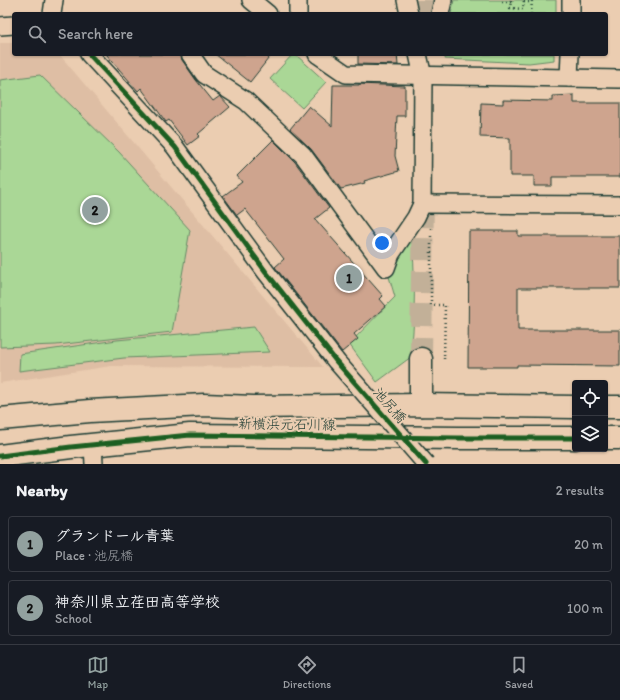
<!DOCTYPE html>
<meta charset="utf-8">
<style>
body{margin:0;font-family:Itim,"Klee One",sans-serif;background:#242831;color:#f1f3f6}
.controls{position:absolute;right:12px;bottom:12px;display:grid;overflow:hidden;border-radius:4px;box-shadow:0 1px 3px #0004}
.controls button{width:36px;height:36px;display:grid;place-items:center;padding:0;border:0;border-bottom:1px solid #363941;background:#171b24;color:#f1f3f6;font:20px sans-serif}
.you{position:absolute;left:382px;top:243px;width:14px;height:14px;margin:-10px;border:3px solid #fff;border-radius:50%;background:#1a73e8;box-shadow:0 0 0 6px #1a73e833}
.badge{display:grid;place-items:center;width:26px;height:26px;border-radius:50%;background:#92a19f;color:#111;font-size:13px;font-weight:700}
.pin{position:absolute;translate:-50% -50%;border:2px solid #fff;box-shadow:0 1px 4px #0006}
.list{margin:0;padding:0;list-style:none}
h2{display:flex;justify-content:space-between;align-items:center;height:52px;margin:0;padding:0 16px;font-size:17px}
h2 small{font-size:13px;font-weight:400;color:#9ea1a6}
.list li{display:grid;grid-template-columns:26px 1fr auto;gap:12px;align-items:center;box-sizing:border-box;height:56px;margin:0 8px 8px;padding:0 8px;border:1px solid #363941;border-radius:4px}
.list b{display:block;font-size:15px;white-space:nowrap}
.list p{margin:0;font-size:13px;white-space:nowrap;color:#9ea1a6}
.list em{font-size:13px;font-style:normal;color:#9ea1a6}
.icon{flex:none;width:22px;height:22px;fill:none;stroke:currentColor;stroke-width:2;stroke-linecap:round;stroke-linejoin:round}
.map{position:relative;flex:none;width:620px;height:464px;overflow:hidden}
.search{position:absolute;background:#171b24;box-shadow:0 1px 3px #0004;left:12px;right:12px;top:12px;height:44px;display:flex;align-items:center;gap:10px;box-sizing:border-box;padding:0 14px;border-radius:4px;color:#9ea1a6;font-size:15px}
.sheet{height:180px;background:#171b24}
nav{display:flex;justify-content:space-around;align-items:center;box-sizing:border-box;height:56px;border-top:1px solid #363941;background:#171b24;font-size:11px;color:#9ea1a6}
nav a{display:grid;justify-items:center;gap:2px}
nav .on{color:#92a19f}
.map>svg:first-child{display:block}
.built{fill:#debea4}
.green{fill:#aad796;stroke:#648a65}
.building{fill:#cea48e;stroke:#1f3d34}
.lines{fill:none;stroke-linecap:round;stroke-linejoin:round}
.secondary-tunnel{stroke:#c2b098;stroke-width:22;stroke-dasharray:22 11;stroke-linecap:butt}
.street-casing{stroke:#1f3d34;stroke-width:20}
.secondary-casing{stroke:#1f3d34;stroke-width:25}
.path{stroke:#1f3d34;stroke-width:2.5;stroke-dasharray:1 3;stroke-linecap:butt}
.street{stroke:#ebcdb1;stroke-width:17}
.secondary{stroke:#ebcdb1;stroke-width:22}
.street-bridge-casing{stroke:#1f3d34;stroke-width:20;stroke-linecap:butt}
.street-bridge{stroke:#ebcdb1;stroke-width:17}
.cycleway-casing{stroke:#ebcdb1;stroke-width:8}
.cycleway{stroke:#1b5e20;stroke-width:5}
.labels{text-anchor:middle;stroke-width:4;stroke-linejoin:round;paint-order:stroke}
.street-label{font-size:14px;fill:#1f3d34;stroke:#ebcdb1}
</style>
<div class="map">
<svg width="620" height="464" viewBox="0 0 620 464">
<rect width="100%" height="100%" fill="#ebcdb1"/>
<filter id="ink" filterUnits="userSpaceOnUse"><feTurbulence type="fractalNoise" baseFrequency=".025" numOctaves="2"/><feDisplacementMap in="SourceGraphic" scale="8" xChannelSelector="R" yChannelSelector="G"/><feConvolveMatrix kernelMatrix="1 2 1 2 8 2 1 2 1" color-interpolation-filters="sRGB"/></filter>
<g filter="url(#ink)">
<path class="built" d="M0,43H14V54H59L323,367L111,366L0,383Z"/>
<g class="green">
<path d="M454,0H556V14H451Z"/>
<path d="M293,54H295L326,82L302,108L270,79Z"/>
<path d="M446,54H554V60L529,63L445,59Z"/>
<path d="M40,75L119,152L190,230L172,332L56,345L0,347V80Z"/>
<path d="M411,232C416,273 415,315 411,357L377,382L349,344L395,297L387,270L398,262Z"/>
<path d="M254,327L270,352L124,358L19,371L20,354L117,340Z"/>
</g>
<g class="building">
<path d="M106,54H180L182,60L196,80L213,101L220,96L230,107L198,134L200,136L188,145L169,120L166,122L141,88L138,91Z"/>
<path d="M215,54H272L250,82Z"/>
<path d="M358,54H397L398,65L358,64Z"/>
<path d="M359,84L405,86V116H397L395,156L399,171L364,181L365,183L341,189L311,149L290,129L309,106L332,126L333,85H359Z"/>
<path d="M574,95V103H620V177H552V186H534V176H510V138L480,137L481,103L503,104V100L553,101V96Z"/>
<path d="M273,140L295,162L329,208L315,219L383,296L380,299L386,306L354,334L358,339L342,352L275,267L284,259L245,209L237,215L223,196L242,182L237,176Z"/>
<path d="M469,231H518V236H620V288H518V330H620V366L517,365V367H468Z"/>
</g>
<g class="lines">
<g class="secondary-tunnel">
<path d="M424,14V0"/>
<path d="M421,359L423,192"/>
</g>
<defs>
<g id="street">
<path d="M251,0L268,14"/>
<path d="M406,0L409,14"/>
<path d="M52,14L54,0"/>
<path d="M298,14V0"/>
<path d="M440,14L443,0"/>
<path d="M571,14V0"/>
<path d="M0,26L14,25"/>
<path d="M89,54L175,147L266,272L336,361"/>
<path d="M190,54L204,74L246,101L303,155L386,268L391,254L416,217L422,204L423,77L418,54"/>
<path d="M317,54L346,74L620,79"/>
<path d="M569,78L570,54"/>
<path d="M422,204L620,205"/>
<path d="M93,444L94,464"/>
</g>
<g id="secondary">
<path d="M421,405V359"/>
<path d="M605,407H620"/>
<path d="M0,419L90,411L204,405L253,407L421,405L575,407"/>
<path d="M605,438H620"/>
<path d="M0,456L71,447L190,435L458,438H575"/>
</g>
</defs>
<use href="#street" class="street-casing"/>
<use href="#secondary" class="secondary-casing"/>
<g class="path">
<path d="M511,0L510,8L523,9L524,0"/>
<path d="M502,2H511"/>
<path d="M524,2H532"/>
<path d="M531,14L532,0"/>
<path d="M431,228V305H445L444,361"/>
</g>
<use href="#street" class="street"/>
<use href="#secondary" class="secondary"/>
<defs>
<path id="street-bridge" d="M336,361L426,464"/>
</defs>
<use href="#street-bridge" class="street-bridge-casing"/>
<use href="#street-bridge" class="street-bridge"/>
<defs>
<g id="cycleway">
<path d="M89,54L175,147L266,272L336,361L426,464"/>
<path d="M0,456L71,447L190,435L458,438H575"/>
</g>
</defs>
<use href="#cycleway" class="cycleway-casing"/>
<use href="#cycleway" class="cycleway"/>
</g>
</g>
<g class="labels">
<g class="street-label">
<text transform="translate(390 405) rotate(49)" y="5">池尻橋</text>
<text transform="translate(287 424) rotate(1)" y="5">新横浜元石川線</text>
</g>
</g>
</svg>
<div class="controls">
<button><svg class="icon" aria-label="locate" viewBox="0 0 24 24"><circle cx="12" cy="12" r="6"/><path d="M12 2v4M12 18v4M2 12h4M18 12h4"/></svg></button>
<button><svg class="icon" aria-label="layers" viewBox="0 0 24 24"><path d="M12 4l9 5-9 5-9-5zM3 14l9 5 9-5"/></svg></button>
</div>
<div class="you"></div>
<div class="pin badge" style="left:349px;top:278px">1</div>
<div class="pin badge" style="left:95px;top:210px">2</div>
<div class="search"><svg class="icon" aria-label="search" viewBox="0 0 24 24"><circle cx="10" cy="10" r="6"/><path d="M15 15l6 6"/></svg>Search here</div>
</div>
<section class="sheet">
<h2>Nearby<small>2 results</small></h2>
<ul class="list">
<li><span class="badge">1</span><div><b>グランドール青葉</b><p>Place · 池尻橋</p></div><em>20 m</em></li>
<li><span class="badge">2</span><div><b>神奈川県立荏田高等学校</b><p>School</p></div><em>100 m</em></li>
</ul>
</section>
<nav>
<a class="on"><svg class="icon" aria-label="map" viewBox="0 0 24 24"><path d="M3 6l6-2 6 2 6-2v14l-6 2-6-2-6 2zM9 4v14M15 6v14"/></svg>Map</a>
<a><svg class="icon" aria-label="directions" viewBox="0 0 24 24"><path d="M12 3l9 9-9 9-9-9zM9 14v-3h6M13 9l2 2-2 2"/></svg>Directions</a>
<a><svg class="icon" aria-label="saved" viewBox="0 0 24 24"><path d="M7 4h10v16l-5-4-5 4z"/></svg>Saved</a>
</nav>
